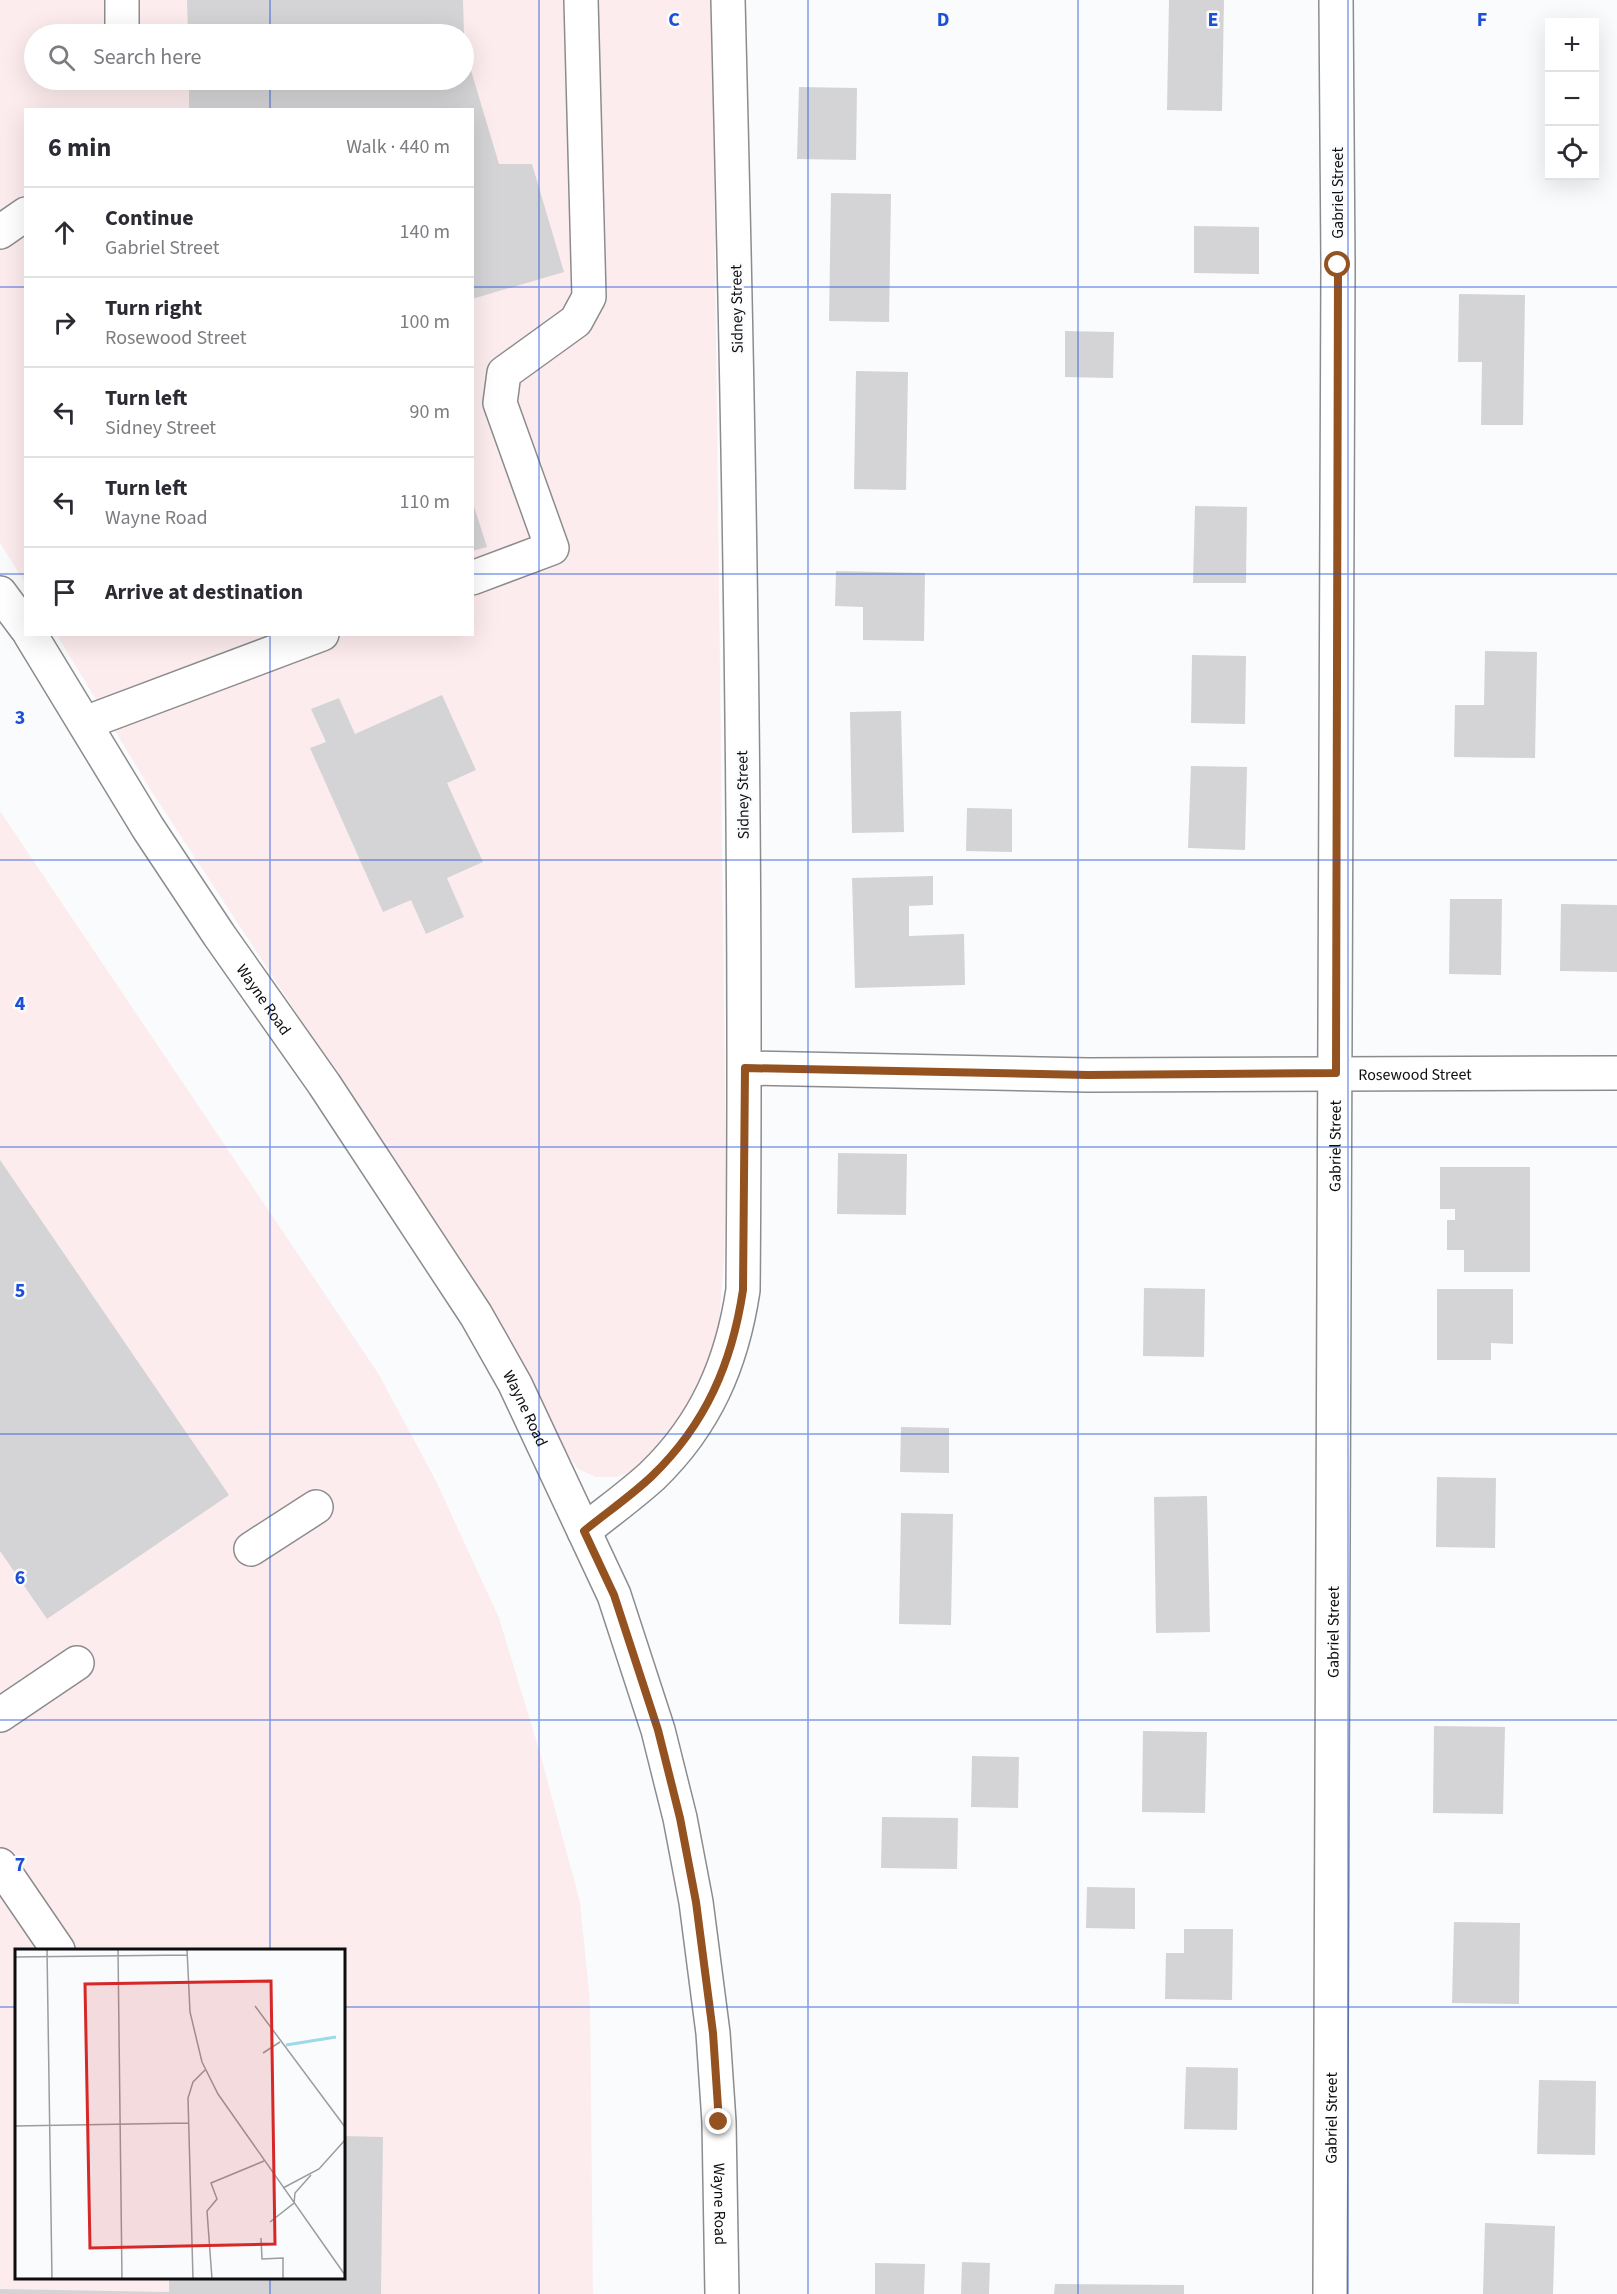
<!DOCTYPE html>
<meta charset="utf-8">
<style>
body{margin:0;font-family:"Source Sans 3",sans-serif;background:#f2f2f3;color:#2b2b33}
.controls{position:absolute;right:18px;top:18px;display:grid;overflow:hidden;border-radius:0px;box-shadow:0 6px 24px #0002}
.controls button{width:54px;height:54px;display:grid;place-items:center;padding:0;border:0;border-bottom:2px solid #e1e1e2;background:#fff;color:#2b2b33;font:30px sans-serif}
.stop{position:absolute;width:18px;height:18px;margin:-14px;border:4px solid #945221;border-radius:50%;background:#fff}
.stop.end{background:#945221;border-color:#fff;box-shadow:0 2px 6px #0008}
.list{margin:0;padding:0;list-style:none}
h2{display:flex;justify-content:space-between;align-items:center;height:78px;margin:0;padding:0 24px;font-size:26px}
h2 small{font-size:20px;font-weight:400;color:#7c7c81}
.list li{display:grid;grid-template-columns:39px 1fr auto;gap:18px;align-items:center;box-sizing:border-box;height:90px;padding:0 24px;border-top:2px solid #e1e1e2}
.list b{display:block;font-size:22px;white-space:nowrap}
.list p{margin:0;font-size:20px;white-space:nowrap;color:#7c7c81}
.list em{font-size:20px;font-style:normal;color:#7c7c81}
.icon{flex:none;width:33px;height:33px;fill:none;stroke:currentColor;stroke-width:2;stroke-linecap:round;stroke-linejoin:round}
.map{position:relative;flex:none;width:1617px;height:2294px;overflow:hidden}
.search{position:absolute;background:#fff;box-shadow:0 6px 24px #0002;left:24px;top:24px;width:450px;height:66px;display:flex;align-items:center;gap:15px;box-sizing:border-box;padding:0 21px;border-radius:33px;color:#7c7c81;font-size:22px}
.panel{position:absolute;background:#fff;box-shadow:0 6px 24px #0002;left:24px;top:108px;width:450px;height:528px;border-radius:0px}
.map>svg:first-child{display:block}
.industrial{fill:#fdecee;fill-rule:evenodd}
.building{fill:#d4d4d7}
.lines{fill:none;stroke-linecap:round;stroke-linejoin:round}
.minor-casing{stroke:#8c8c8f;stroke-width:36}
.major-casing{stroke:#8c8c8f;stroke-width:36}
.minor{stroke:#fff;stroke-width:33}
.major{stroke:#fff;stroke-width:33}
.route{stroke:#945221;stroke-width:8}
.grid{fill:none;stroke:#1d4ed8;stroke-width:1.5;stroke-opacity:0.55}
.labels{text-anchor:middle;stroke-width:5;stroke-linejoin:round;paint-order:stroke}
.street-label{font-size:16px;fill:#0d0d0e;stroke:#fafbfd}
.inset-river{fill:none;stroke:#9cd9ea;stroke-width:3}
.inset-road{fill:none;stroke:#9b9c9d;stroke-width:1.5}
.view{fill:#d62828;fill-opacity:0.15;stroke:#d62828;stroke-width:3}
.inset-edge{fill:none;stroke:#0d0d0e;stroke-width:3}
.grid-label{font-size:20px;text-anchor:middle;font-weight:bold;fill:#1d4ed8;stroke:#fafbfd;stroke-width:5;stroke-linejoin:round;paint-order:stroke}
</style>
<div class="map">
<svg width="1617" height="2294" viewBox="0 0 1617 2294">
<rect width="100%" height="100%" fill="#fafbfd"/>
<g class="industrial">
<path d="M0,0H712L726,1176L724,1257L719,1325L710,1369L662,1448L635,1470L616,1477H596L578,1469L563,1449L477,1289L152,792L57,635L472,634V110H26L25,583L0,543ZM34,34H464V80H34Z"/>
<path d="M0,811L378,1373L436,1481L499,1618L540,1753L580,1902L590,2002L593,2294H0ZM16,1950H344V2278H16Z"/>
</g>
<g class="building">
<path d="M187,0H463L464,34H188Z"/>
<path d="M1169,0H1224L1222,111L1167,110Z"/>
<path d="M464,47L499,164H532L564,272L472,299V110H189V80H464Z"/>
<path d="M799,87L857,88L856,160L797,159Z"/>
<path d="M831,193L891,194L889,322L829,321Z"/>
<path d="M1194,226L1259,227V274L1194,273Z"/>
<path d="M1459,294L1525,295L1523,425H1481L1482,362H1458Z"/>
<path d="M1065,331L1114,332L1113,378L1065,377Z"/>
<path d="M856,371L908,372L906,490L854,489Z"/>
<path d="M472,500L487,547L472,551Z"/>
<path d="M1195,506L1247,507L1246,583H1193Z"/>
<path d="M836,571L925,573L924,641L863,640V607L835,606Z"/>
<path d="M1485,651L1537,652L1535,758L1454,757L1455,705H1484Z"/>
<path d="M1192,655L1246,656L1245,724L1191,723Z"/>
<path d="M442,695L476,770L447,783L483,862L447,878L464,917L426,934L411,900L383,912L310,748L326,742L311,709L339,698L355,734Z"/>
<path d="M901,711L904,832L852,833L850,712Z"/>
<path d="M1191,766L1247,767L1245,850L1188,848Z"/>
<path d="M967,808L1012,809V852L966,851Z"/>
<path d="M933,876V905L909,906V936L964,934L965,985L855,988L852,878Z"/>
<path d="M1450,899H1502L1501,975L1449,974Z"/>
<path d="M1561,904L1617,905V972L1560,971Z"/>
<path d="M838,1153L907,1154L906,1215L837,1214Z"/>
<path d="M0,1160L229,1495L47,1619L0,1551Z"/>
<path d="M1440,1167H1530V1272H1464V1250H1447V1220H1455V1209H1440Z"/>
<path d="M1144,1288L1205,1289L1204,1357L1143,1356Z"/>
<path d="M1437,1289H1513V1344L1491,1343V1360H1437Z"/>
<path d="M901,1427L949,1428V1473L900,1472Z"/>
<path d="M1437,1477L1496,1478L1495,1548L1436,1547Z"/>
<path d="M1207,1496L1210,1632L1156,1633L1154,1497Z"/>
<path d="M901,1513L953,1514L951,1625L899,1624Z"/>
<path d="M1434,1726L1505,1727L1503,1814L1433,1813Z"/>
<path d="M1143,1731L1207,1732L1205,1813L1142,1812Z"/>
<path d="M972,1756L1019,1757L1018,1808L971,1807Z"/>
<path d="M882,1817L958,1818L957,1869L881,1868Z"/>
<path d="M1087,1887L1135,1888V1929L1086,1928Z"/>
<path d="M1454,1922L1520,1923L1519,2004L1452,2003Z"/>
<path d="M1184,1929H1233L1232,2000L1165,1999L1166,1953H1184Z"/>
<path d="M1186,2067L1238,2068L1237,2130L1184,2129Z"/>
<path d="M1539,2080L1596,2081L1595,2155L1537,2154Z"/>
<path d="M344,2136L383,2137L381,2294H0V2289L169,2292V2278H344Z"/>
<path d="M1485,2223L1555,2226L1553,2294H1483Z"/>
<path d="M962,2262L990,2263L989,2294H961Z"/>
<path d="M875,2263L925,2264L924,2294H875Z"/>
<path d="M1055,2284L1184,2285V2294H1054Z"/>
</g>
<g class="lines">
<defs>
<g id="minor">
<path d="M122,0V34"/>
<path d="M0,232L26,214"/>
<path d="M472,578L552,548L500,403L504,373L576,321L589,297L581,0"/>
<path d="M85,723L322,634"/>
<path id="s1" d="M745,1068L1088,1075L1617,1073"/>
<path d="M584,1531C606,1513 630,1496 652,1476C706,1424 732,1363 743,1290C747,860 739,430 728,0"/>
<path d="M251,1549L316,1507"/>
<path d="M0,1715L77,1663"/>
<path d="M0,1865L58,1950"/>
<path id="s2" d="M1330,2294L1338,265L1336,0"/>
</g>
<g id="major">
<path d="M0,593L26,628"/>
<path id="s3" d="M30,634L148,828L219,935L324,1084L476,1315L515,1384L614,1595L658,1730L680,1818L696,1902L713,2033L719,2122L722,2294"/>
</g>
</defs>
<use href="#minor" class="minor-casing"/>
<use href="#major" class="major-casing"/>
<use href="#minor" class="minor"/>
<use href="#major" class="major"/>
</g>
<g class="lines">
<path class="route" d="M719,2122L713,2033L696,1902L680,1818L658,1730L614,1595L584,1531C606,1513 631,1496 652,1476C706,1424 732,1363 743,1290L745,1068L1088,1075L1336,1073L1338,265"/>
</g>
<path class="grid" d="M270,0V34M539,0V2294M808,0V2294M1078,0V2294M1348,0V2294M270,80V110M0,287H26M472,287H1617M0,574H26M472,574H1617M270,634V1950M0,860H1617M0,1147H1617M0,1434H1617M0,1720H1617M0,2007H16M344,2007H1617M270,2278V2294"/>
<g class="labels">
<g class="street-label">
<text transform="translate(1337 193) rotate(-90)" y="6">Gabriel Street</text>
<text transform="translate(736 309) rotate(-91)" y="6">Sidney Street</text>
<text transform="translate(742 795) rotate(-91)" y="6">Sidney Street</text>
<text dy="6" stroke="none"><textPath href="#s3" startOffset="434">Wayne Road</textPath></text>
<text dy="6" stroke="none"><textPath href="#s1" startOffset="670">Rosewood Street</textPath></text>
<text dy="6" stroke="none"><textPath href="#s2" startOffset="1148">Gabriel Street</textPath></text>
<text dy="6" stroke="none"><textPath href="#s3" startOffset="920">Wayne Road</textPath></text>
<text dy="6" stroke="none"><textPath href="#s2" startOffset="662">Gabriel Street</textPath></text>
<text dy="6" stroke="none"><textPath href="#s2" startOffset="176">Gabriel Street</textPath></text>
<text dy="6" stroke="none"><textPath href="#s3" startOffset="1748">Wayne Road</textPath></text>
</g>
</g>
<g transform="translate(15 1949)">
<rect width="330" height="330" fill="#fafbfd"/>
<path class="inset-river" d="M271,96L321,88"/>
<path class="inset-road" d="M32,0L37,330M103,0L107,330M172,0L175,63L187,113L203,145L330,326M0,8L172,6M240,57L330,178M248,104L265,93M0,177L173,174M268,239L304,220L330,191M255,273L279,254L280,244L296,226M246,289L247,310L268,309V330M178,330L173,149L178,133L190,121M197,330L192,262L202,250L196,234L249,212"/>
<path class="view" d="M256,32L260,295L75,299L70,35Z"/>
<rect width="330" height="330" class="inset-edge"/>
</g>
<g class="grid-label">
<text x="674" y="26">C</text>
<text x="943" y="26">D</text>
<text x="1213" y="26">E</text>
<text x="1482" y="26">F</text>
<text x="20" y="724">3</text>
<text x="20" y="1010">4</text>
<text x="20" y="1297">5</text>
<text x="20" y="1584">6</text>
<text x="20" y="1871">7</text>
</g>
</svg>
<div class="controls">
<button>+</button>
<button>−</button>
<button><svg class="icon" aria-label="locate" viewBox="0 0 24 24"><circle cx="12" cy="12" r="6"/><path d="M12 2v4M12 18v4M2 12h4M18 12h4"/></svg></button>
</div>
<div class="stop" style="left:1338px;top:265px"></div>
<div class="stop end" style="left:719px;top:2122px"></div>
<div class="search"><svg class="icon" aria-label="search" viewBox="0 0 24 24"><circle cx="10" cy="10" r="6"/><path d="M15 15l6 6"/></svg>Search here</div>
<section class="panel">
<h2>6 min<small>Walk · 440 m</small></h2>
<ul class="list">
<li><svg class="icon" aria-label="ahead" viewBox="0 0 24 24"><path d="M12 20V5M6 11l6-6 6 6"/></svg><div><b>Continue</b><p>Gabriel Street</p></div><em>140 m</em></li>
<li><svg class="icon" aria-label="right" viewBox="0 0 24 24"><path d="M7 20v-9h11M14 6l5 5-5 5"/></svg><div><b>Turn right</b><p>Rosewood Street</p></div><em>100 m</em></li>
<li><svg class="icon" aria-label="left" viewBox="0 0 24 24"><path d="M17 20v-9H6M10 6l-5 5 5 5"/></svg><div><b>Turn left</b><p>Sidney Street</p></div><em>90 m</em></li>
<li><svg class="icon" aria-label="left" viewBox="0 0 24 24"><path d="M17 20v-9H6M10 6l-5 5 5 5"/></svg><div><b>Turn left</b><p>Wayne Road</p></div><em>110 m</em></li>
<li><svg class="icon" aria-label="arrive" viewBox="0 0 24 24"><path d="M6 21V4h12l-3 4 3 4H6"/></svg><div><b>Arrive at destination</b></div></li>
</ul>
</section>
</div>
